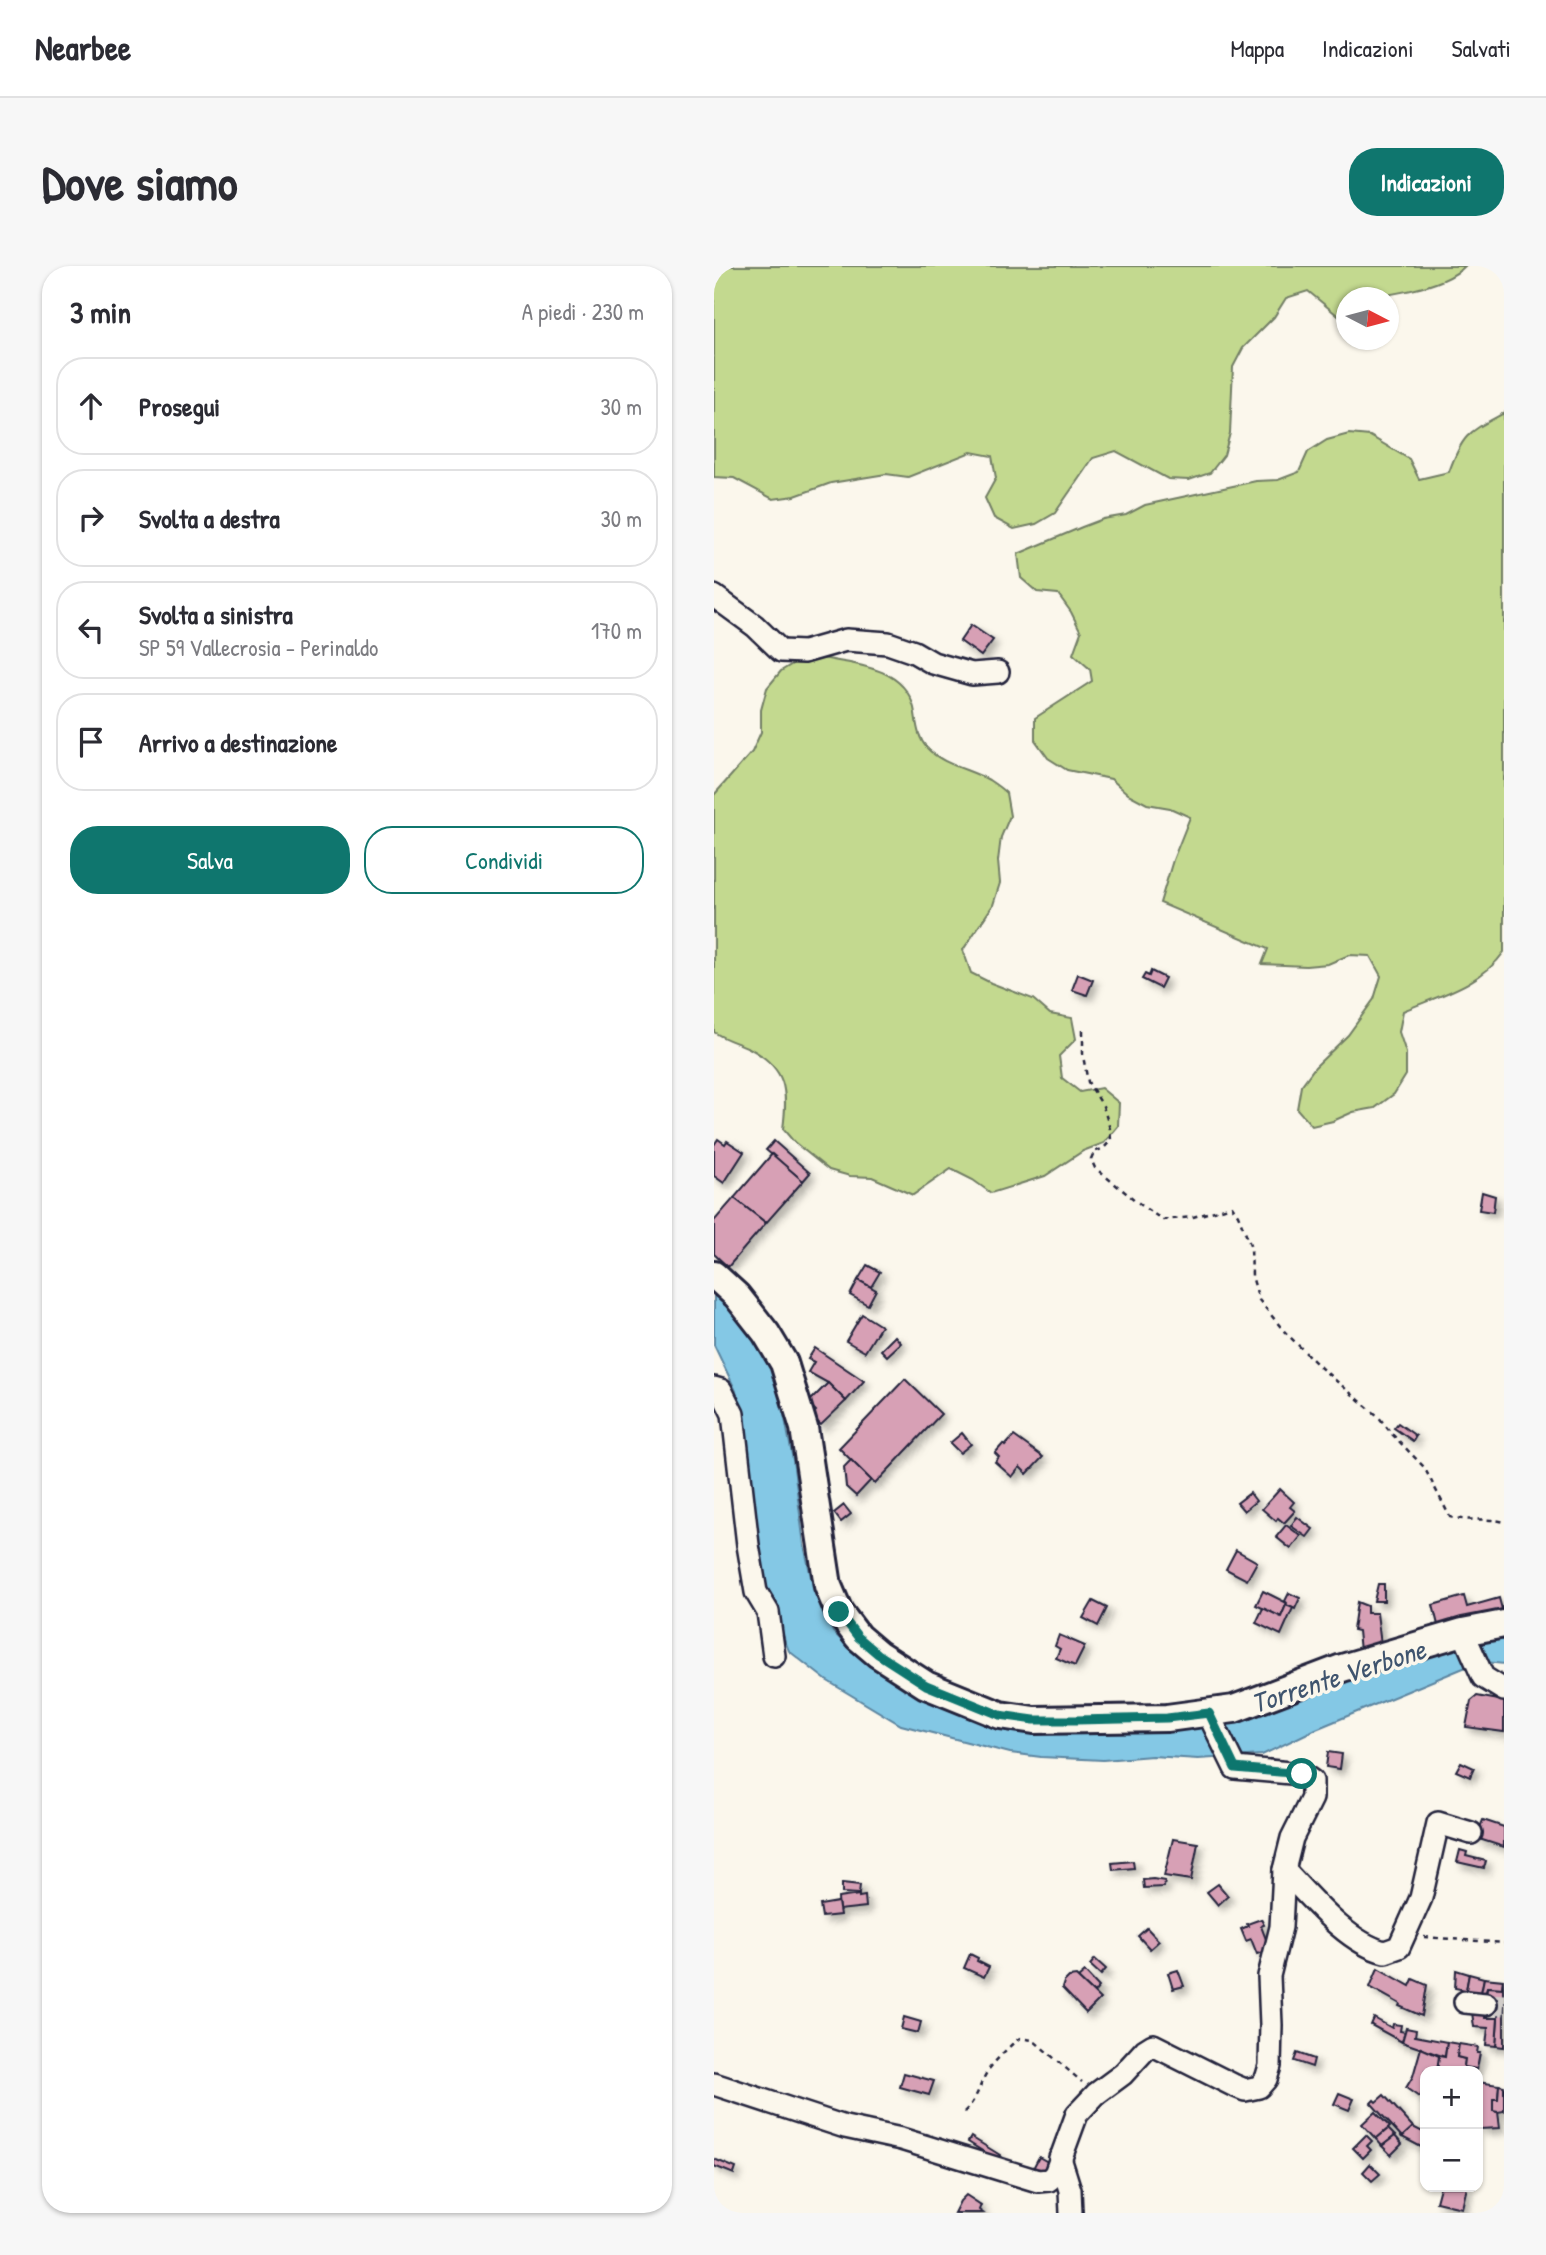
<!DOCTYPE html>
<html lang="it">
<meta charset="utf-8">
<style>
body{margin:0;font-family:"Patrick Hand",sans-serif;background:#f7f7f7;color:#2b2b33}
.controls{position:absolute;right:21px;bottom:21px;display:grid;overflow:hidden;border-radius:14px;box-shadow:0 2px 5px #0004}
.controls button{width:63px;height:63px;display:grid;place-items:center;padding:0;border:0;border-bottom:2px solid #e1e1e2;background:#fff;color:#2b2b33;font:35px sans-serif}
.compass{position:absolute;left:622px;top:21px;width:63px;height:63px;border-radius:50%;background:#fff;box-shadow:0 2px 5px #0004;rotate:96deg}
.stop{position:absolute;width:21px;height:21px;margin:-16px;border:5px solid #0f766e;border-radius:50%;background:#fff}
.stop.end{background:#0f766e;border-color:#fff;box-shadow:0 2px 7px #0008}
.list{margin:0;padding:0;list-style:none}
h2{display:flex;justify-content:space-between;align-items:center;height:91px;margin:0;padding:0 28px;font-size:30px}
h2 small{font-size:23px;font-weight:400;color:#7c7c81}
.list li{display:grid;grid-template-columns:46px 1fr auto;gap:21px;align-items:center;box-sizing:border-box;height:98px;margin:0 14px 14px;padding:0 14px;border:2px solid #e1e1e2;border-radius:28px}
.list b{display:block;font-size:26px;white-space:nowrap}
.list p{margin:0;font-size:23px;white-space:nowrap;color:#7c7c81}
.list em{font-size:23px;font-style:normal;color:#7c7c81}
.actions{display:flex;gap:14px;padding:21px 28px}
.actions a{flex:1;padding:16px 0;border:2px solid #0f766e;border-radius:28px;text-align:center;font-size:24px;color:#0f766e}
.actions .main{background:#0f766e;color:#fff}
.icon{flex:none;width:38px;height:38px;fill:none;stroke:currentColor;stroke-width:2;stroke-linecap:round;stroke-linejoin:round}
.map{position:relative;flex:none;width:790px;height:1947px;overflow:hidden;border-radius:28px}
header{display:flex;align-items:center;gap:42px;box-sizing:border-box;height:98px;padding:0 35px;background:#fff;border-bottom:2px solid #e1e1e2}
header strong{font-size:33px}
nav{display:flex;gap:38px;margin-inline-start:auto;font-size:24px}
.intro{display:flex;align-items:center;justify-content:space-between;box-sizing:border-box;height:168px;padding:0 42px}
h1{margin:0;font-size:49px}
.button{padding:18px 32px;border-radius:28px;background:#0f766e;color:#fff;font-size:24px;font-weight:700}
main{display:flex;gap:42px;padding:0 42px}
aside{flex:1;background:#fff;border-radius:28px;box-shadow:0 2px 5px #0004}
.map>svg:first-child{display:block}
.green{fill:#c3d98f;stroke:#727e65;stroke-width:2}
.water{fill:#84c8e5;stroke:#5d86a1;stroke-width:2}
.building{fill:#d7a0b5;stroke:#22223b;stroke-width:2;filter:url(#shadow)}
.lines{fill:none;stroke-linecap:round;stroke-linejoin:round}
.minor-tunnel{stroke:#d0ccc9;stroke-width:21;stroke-dasharray:21 10;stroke-linecap:butt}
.minor-casing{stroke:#22223b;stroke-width:26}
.major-casing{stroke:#22223b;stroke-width:32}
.path{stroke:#22223b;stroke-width:2.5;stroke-dasharray:5 5;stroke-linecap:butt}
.minor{stroke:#fbf7ec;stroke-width:21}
.major{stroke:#fbf7ec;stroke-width:26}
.route{stroke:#0f766e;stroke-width:9}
.labels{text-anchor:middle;stroke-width:7;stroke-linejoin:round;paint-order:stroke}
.water-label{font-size:28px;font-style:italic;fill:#3f546e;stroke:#fbf7ec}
</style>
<header>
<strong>Nearbee</strong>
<nav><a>Mappa</a><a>Indicazioni</a><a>Salvati</a></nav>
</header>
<div class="intro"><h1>Dove siamo</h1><a class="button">Indicazioni</a></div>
<main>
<aside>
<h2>3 min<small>A piedi · 230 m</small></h2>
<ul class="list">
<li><svg class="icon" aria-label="ahead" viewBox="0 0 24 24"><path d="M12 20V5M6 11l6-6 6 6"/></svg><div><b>Prosegui</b></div><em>30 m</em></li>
<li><svg class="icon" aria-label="right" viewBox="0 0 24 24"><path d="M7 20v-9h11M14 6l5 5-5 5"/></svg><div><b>Svolta a destra</b></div><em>30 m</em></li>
<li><svg class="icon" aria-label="left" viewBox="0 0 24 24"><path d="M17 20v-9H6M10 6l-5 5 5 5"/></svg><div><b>Svolta a sinistra</b><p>SP 59 Vallecrosia - Perinaldo</p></div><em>170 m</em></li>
<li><svg class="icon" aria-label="arrive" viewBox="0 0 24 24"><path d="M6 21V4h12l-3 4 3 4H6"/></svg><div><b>Arrivo a destinazione</b></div></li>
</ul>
<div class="actions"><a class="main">Salva</a><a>Condividi</a></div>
</aside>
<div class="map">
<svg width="790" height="1947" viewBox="0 0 790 1947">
<defs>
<filter id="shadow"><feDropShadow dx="5" dy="5" stdDeviation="3.5" flood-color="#0004"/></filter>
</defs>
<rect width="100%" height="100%" fill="#fbf7ec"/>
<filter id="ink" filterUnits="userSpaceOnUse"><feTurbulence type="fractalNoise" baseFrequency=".0143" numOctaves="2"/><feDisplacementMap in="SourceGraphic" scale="14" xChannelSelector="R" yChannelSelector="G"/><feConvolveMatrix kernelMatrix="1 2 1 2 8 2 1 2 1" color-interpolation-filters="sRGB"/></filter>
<g filter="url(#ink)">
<g class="green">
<path d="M0,0H751C729,23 663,32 632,32V47L628,53L594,25L572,32L560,51L529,82L519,101L516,167L510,189L496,207L475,214L454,213L402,185L379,192L341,247L322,258L300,263L280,252L271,232L282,212L278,190L257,186L194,211L172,208L117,217L81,230L59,233L20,212L0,211Z"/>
<path d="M790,147V686C767,719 724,730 689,745L685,766L692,787V809L680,828L661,842L639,846L619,855L598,860L583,843L587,820L601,801L634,769L660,733L667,710L656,690L635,689L614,698L592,700L548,698L554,683L446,637L459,594L476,551L456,542L433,538L414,528L397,513L353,504L334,492L321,474V452L378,415L376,403L359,388L367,366L357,346L344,328L323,326L307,312L304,288L368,261L389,253L412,249L431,239L542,215L564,214L585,206L594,186L613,174L635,168L656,170L695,193L705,213L735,206C749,167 755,166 790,147Z"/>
<path d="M107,392C141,398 190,401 200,442C203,456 202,469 213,482C229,499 255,503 275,514C281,518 287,522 292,527L296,550L287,571L284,595L286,617L279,639L249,684L257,707L277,717L319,733L336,748L358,752L362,773L345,790L348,812L366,826L387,822L405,837L404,860L390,877L369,885L331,910L277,927L259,914L237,903L199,929L158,911L136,910L115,904L80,876L69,863C74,825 73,802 35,782C23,776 13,775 0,766V529L38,486L47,466V444L53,422L67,405L85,394Z"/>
</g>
<path class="water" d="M0,1025L35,1063L62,1107L79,1194L90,1279L100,1325L119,1366L138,1385L168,1405L241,1444L510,1455L561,1442L618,1420L740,1378L790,1370V1398L771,1396L752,1401L602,1463L548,1489L484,1493L438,1490L389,1494L327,1491L296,1487L187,1459L112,1414L75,1385L43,1302L36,1230L22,1125L0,1079Z"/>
<g class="building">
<path d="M257,359L279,374L267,390L246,375Z"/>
<path d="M437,705L451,712L446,722L428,713L431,708L435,710Z"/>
<path d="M364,708L379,714L373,729L358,724Z"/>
<path d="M4,873L11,878L13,875L30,886L10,917L0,910V879Z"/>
<path d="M60,875L96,907L89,915L52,884Z"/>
<path d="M58,888L89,915L52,957L20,932Z"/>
<path d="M768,926L781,930L779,946L765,944Z"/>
<path d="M20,932L52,957L14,1001L0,988V955Z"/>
<path d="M153,999L166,1006L157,1021L144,1014Z"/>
<path d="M144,1014L162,1024L154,1039L136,1029Z"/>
<path d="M148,1048L167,1060L151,1086L132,1075Z"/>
<path d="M181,1070L187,1077L173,1090L167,1084Z"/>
<path d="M101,1082L150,1115L132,1135L114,1117L94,1106L100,1096L94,1093Z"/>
<path d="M191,1113L227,1148L161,1218L125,1182Z"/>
<path d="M114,1117L132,1135L107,1159L97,1150L102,1145L94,1137Z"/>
<path d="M684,1157L702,1170L699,1175L680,1162Z"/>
<path d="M248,1167L257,1178L246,1187L236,1177Z"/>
<path d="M300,1170L329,1191L313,1208L306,1201L298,1211L281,1196L285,1191L281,1187L289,1178L291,1180Z"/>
<path d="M137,1194L157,1214L142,1230L132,1221L130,1201Z"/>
<path d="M566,1223L580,1236L576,1241L581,1245L570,1257L564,1252L562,1255L548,1243Z"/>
<path d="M536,1227L542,1235L530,1245L523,1237Z"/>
<path d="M130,1239L137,1248L127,1256L120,1247Z"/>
<path d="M583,1251L599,1263L593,1271L577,1260Z"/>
<path d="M572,1259L587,1270L577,1283L562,1271Z"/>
<path d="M522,1284L543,1296L533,1314L512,1303Z"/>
<path d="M664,1318H670V1335H660Z"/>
<path d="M549,1325L573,1337L567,1351L542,1339Z"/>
<path d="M575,1327L586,1332L581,1343L572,1339L573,1337L571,1335Z"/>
<path d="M750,1330L753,1341L785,1332L789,1347L725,1363L719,1339Z"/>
<path d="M379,1335L393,1342L384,1360L369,1352Z"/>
<path d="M643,1336L653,1340V1347H663L667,1379L646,1385L644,1365L639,1364Z"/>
<path d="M572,1339L579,1342L567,1369L542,1357L549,1342L567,1351Z"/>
<path d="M345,1369L371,1380L361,1400L342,1392L346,1383L341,1380Z"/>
<path d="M763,1430L790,1435V1466L752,1461L757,1435Z"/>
<path d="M614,1486L628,1488L626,1503L612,1501Z"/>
<path d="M747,1496L760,1502L756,1511L742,1505Z"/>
<path d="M769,1554L790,1561V1581L762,1572Z"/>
<path d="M459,1573L484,1577L477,1614L450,1610Z"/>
<path d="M746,1584L753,1586L752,1590L772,1595L770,1602L743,1596Z"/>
<path d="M419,1595L420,1602L399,1604L398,1597Z"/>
<path d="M439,1613L451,1615L450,1621L430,1622L429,1614Z"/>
<path d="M128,1617L146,1619L145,1628L128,1627Z"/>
<path d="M504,1618L514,1630L504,1639L493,1626Z"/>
<path d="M145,1629V1631L151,1630L152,1641L125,1644L124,1632Z"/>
<path d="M124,1636L126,1649L108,1651L106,1639Z"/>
<path d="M547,1653L550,1659L547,1660L556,1684L543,1688L537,1673L532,1675L527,1663L534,1660L533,1658Z"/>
<path d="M433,1662L445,1675L436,1683L424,1670Z"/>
<path d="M256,1688L264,1692L263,1695L275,1701L270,1711L250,1702Z"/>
<path d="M381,1693L392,1703L387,1709L376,1699Z"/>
<path d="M664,1702L696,1720L699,1713L713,1719L708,1750L685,1740L686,1738L656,1721Z"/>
<path d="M464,1704L470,1720L459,1723L454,1707Z"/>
<path d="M742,1704L755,1708L752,1724L741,1722Z"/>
<path d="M371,1706L385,1721L380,1727L364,1712Z"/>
<path d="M755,1708L770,1712L767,1727L752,1724Z"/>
<path d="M362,1710L386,1733L372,1747L348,1722L350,1716L355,1711Z"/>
<path d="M770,1712L789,1714L788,1722L773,1721L771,1727H767Z"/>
<path d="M789,1714V1736L785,1737V1740H772L773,1721L788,1722Z"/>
<path d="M789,1736H790V1781L782,1780L785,1737Z"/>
<path d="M757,1739L772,1742L771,1752H784L782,1780L772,1779L774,1762L760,1761Z"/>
<path d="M190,1751L207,1756L204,1767L187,1763Z"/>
<path d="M660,1752L678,1762L679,1758L687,1759L686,1765L691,1766L688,1776L657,1759Z"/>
<path d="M692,1762L702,1764L701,1770L733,1776L731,1791L688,1776Z"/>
<path d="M733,1776L745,1778L743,1791L751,1793L750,1801L763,1803L762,1805H723L725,1790L731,1791Z"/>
<path d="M745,1778L764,1781L763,1787H766L763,1803L750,1801L751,1793L743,1791Z"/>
<path d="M707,1782L725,1790L723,1805H711V1824L705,1831L692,1822L699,1810Z"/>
<path d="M583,1787L600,1793L598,1801L580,1795Z"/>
<path d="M190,1807L220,1815L215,1829L186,1821Z"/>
<path d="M764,1816L785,1819L784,1833H779V1845L784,1846L786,1862L766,1863Z"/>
<path d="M785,1819L790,1820V1845L784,1846L779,1845V1833H784Z"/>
<path d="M625,1827L640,1833L635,1844L620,1838Z"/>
<path d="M670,1829L699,1861L688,1871L657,1837L660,1834L662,1836Z"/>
<path d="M661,1846L676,1861L662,1873L648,1858Z"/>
<path d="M699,1861L711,1867V1883L688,1871Z"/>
<path d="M674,1863L681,1870L668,1880L662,1873Z"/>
<path d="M652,1869L658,1875L653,1880L657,1884L649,1892L639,1882Z"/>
<path d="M681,1870L688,1878L677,1889L668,1880Z"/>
<path d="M257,1871L286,1889L283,1894L254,1876Z"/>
<path d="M325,1891L339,1899L334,1908L318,1904Z"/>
<path d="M0,1893L22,1902L20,1908L0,1900Z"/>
<path d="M656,1898L666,1908L658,1915L649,1906Z"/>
<path d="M726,1921H753L748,1942L722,1936Z"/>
<path d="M252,1929L267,1939L265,1944L269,1947H240L246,1935Z"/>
</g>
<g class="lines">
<path class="minor-tunnel" d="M772,1738L790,1739"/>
<defs>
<g id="minor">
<path d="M0,330L41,360L67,385L90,386L132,374L174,377L200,386L219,397L258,408L284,406"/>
<path d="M0,1122L7,1124L19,1148L34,1279L42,1326L54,1346L60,1390"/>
<path d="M749,1366L769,1411L790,1424"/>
<path d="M570,1604C597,1632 633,1677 671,1686L685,1681L707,1632L724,1557L757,1567"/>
<path d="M751,1736L772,1738"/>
<path d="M0,1818L131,1861L187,1873L324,1915L335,1914L341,1908L363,1848L382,1828L409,1808L431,1784L439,1779L519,1819L531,1824L545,1821L552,1813L556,1800L557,1759L555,1710L567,1661L570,1604L578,1572L598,1532V1515L588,1508L521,1502L494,1447"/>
<path d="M346,1892L356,1924L357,1947"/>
</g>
<path id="major" d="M0,1009L23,1030L52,1067L70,1097L90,1162L114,1320L125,1346L144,1371L164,1388L212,1419L286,1449L320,1454L453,1452L520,1443L628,1402L749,1366L790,1358"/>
</defs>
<use href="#minor" class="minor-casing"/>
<use href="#major" class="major-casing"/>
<g class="path">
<path d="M369,764V790L374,816L389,840L396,863L397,874L390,882L380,886L377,893L381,902L431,942L449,954L479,951L518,940L524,949L537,981L538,1010L545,1034L570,1065L607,1102L664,1150L677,1167L710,1201L736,1251C754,1256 772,1251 790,1256"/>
<path d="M710,1671L790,1677"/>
<path d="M250,1846C266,1830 264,1819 275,1803C281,1795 298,1777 306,1772L319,1774L368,1816"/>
</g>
<use href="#minor" class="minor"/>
<use href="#major" class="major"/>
</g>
</g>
<g class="lines" filter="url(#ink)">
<path class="route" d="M125,1346L144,1371L164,1388L212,1419L286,1449L320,1454H362L453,1452L495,1447L521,1502L588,1508"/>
</g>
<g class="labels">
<g class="water-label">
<text transform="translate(624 1410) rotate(-18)" y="10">Torrente Verbone</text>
</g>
</g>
</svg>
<div class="controls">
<button>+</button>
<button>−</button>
</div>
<svg class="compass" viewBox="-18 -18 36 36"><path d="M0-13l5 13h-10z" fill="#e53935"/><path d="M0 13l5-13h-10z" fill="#7c7c81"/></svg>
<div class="stop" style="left:588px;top:1508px"></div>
<div class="stop end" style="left:125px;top:1346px"></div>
</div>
</main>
